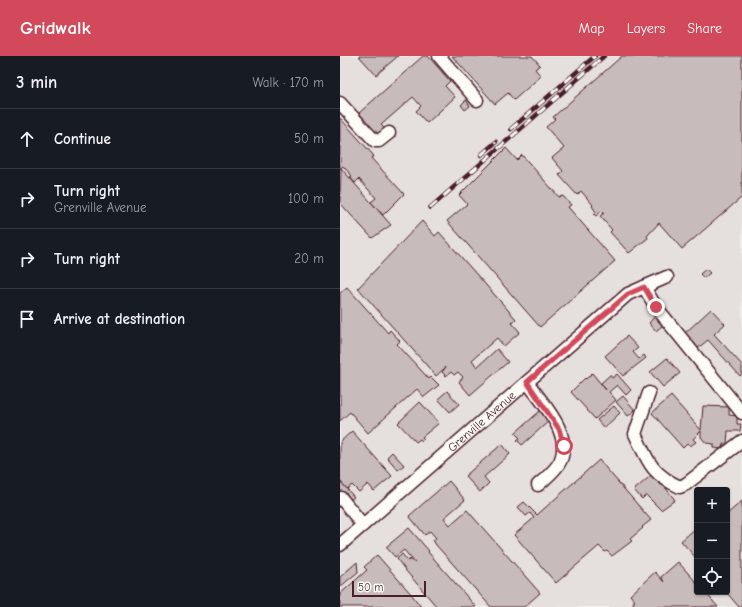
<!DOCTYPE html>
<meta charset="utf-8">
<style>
body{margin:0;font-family:"Comic Neue",sans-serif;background:#242831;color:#f1f3f6}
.controls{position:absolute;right:12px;bottom:12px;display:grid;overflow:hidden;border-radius:4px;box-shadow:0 1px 3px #0004}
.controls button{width:36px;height:36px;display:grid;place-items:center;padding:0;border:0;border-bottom:1px solid #363941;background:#171b24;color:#f1f3f6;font:20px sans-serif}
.scale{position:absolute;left:12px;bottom:10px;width:74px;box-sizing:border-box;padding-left:4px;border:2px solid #4a1f2b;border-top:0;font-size:11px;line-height:14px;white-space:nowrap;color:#4a1f2b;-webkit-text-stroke:3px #fdfcf7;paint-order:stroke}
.stop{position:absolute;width:12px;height:12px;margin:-9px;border:3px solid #d1495b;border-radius:50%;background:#fff}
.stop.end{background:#d1495b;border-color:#fff;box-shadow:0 1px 4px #0008}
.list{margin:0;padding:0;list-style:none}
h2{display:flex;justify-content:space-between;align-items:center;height:52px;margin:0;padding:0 16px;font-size:17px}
h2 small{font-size:13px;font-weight:400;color:#9ea1a6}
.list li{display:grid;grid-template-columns:26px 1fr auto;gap:12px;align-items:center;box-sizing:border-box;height:60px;padding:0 16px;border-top:1px solid #363941}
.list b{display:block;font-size:15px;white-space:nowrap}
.list p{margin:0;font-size:13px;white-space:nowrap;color:#9ea1a6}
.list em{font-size:13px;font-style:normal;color:#9ea1a6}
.icon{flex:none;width:22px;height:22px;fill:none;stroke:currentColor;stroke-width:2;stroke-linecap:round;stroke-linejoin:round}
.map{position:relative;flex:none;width:402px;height:551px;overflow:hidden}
header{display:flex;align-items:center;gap:24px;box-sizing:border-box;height:56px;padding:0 20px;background:#d1495b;color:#fff}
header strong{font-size:19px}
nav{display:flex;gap:22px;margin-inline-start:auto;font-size:14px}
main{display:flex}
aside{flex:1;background:#171b24}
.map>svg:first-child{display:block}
.built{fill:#e5dfdd;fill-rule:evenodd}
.building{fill:#c8bbbb;stroke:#4a1f2b}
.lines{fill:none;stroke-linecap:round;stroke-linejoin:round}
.minor-casing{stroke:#4a1f2b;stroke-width:15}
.minor{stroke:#fdfcf7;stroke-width:12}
.rail-casing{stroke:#4a1f2b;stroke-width:4.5}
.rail{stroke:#fdfcf7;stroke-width:3;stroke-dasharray:9;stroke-linecap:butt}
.route{stroke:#d1495b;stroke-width:5}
.labels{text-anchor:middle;stroke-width:4;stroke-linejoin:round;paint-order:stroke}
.street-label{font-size:12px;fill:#4a1f2b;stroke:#fdfcf7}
</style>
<header>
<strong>Gridwalk</strong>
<nav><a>Map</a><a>Layers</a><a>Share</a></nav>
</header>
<main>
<aside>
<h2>3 min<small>Walk · 170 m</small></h2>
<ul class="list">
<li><svg class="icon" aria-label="ahead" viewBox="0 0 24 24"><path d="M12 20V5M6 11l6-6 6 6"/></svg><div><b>Continue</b></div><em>50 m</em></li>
<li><svg class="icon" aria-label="right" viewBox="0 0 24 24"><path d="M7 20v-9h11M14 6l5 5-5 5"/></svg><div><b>Turn right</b><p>Grenville Avenue</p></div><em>100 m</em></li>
<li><svg class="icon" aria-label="right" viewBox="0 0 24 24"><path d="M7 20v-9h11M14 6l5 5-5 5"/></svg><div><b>Turn right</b></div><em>20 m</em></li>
<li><svg class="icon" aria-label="arrive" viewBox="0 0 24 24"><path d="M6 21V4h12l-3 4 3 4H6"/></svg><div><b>Arrive at destination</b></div></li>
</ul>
</aside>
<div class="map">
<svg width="402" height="551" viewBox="0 0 402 551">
<rect width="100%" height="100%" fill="#f2efeb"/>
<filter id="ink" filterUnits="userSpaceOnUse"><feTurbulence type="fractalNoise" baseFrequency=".025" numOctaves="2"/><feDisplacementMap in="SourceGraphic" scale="8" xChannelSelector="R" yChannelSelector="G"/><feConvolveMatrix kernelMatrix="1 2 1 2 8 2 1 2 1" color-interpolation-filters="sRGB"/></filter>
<g filter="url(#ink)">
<path class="built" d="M0,0H402V551H0ZM357,434H387V536H357Z"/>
<g class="building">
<path d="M19,0H58L36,19Z"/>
<path d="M83,0H88L110,25L105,30L115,41L87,67L76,55L81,50L73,41L41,69L46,74L38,80L19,57Z"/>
<path d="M112,0H192L200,9L195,13L201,20L174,44L168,37L155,48Z"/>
<path d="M282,0H402V141L342,193L319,167L307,180L308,182L289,197L270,176L272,174L260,160L264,157L262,155L256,160L254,158L256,156L252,150L253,149L241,135L237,139L219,119L223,115L212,102L224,92L206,71L215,63L213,61Z"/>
<path d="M126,44L130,50L125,54L121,49Z"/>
<path d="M0,62L34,100L31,102L64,138L43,159L31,146L36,142L19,123L15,127L10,121L12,120L3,110L0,113Z"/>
<path d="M166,92L177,104L182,99L219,141L223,140L231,149L228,151L275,205L200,271L107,165L127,148L119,139Z"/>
<path d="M1,112L51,169L32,182L0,147Z"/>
<path d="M82,165L95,180L99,176L176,263L172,267L180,276L164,290L157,282L132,304L137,311L157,293L168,306L130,339L119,326L123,321L118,316L114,319L111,316L106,320L102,316L106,311L96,320L18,232Z"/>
<path d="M366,213L370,217L364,222L360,218Z"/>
<path d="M7,231L48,277L50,274L60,285L57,288L89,323L91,321L99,329L84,341L77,333L28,377L10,356L0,365V237Z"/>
<path d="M371,253L385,268L374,278L402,309V318L400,320L368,284L358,292L345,277Z"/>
<path d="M315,260L323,269L316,275L309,267Z"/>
<path d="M287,280L298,292L293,296L299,303L304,299L306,302L283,320L265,300Z"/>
<path d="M327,302L340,317L323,331L310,316Z"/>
<path d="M252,317L266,334L261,327L270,319L272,322L277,318L291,334L286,339L277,329L269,336L276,344L255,363L231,336L245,322L246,323Z"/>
<path d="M107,335L119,348L110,356L98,343Z"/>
<path d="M283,340L295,354L288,360L276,346Z"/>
<path d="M331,340L361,374L363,350L389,351V359L397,360V368H401L400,375H388L387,388H383L382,393L374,392V388L366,387L361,381V375L353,383L356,386L350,390L348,387L343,392L312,357Z"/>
<path d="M80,346L99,367L82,381L84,383L82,385L80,383L76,386L58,367Z"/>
<path d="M274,350L280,357L264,372L257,364Z"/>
<path d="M200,355L209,365L182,389L177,384L180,382L175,377Z"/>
<path d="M12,375L52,420L34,435L28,428L19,436L12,429L7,433L0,425V386Z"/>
<path d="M162,388L170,398L144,421L149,427L140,436L125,420Z"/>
<path d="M52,396L64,409L58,414L47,401Z"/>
<path d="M259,404L311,464L302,471L303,472L290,483L292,485L272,500L267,495L265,496L259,490L216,527L174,479L194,462L190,457L186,460L178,451L184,446L197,459Z"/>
<path d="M314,417L335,444L321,454L306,439L302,443L294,434Z"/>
<path d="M0,425L14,441L9,445L0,443Z"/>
<path d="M109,425L125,444L104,462L110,469L127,454L200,537L184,551H151L96,489L93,484L96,482L90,475L85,479L69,460Z"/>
<path d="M402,445V551H399L386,536L387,458Z"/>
<path d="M357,471V503L341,485Z"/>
<path d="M69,472L89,495L88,496L136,551H97L66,515L57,503L62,498L68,505L70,503L75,507L64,494L55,501L46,491Z"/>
<path d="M37,499L72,539L81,551H0V538L27,514L24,511Z"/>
<path d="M17,506L18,516L0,531V521Z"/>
<path d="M338,506L357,527V536H365L378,551H295L293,546L295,545L290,539L315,516L324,526L321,521Z"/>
</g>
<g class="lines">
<defs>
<g id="minor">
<path d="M99,0L137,44"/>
<path d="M0,47L35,85H39L49,77"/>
<path d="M304,231L316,251L402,357"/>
<path d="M187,326C203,348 236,381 218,409C213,416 205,423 198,429"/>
<path d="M309,337L295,378C308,405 311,418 340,431L346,428L402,385"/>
<path d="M1,442L23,469"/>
<path id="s1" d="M0,489L288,238L327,221"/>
</g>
</defs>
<use href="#minor" class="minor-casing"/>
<use href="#minor" class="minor"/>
<defs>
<g id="rail">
<path d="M171,73L255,0"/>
<path d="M141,99L156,86"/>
<path d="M90,152L264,0"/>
</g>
</defs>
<use href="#rail" class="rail-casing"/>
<use href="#rail" class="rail"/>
</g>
</g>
<g class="lines" filter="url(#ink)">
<path class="route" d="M224,390L219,373L187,326L288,238L304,231L316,251"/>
</g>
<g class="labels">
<g class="street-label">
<text dy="4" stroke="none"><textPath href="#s1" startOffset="188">Grenville Avenue</textPath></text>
</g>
</g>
</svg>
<div class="controls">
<button>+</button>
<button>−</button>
<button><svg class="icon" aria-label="locate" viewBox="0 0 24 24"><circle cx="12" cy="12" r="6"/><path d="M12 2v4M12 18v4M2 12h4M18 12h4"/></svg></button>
</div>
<div class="scale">50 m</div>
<div class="stop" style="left:224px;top:390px"></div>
<div class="stop end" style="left:316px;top:251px"></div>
</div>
</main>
